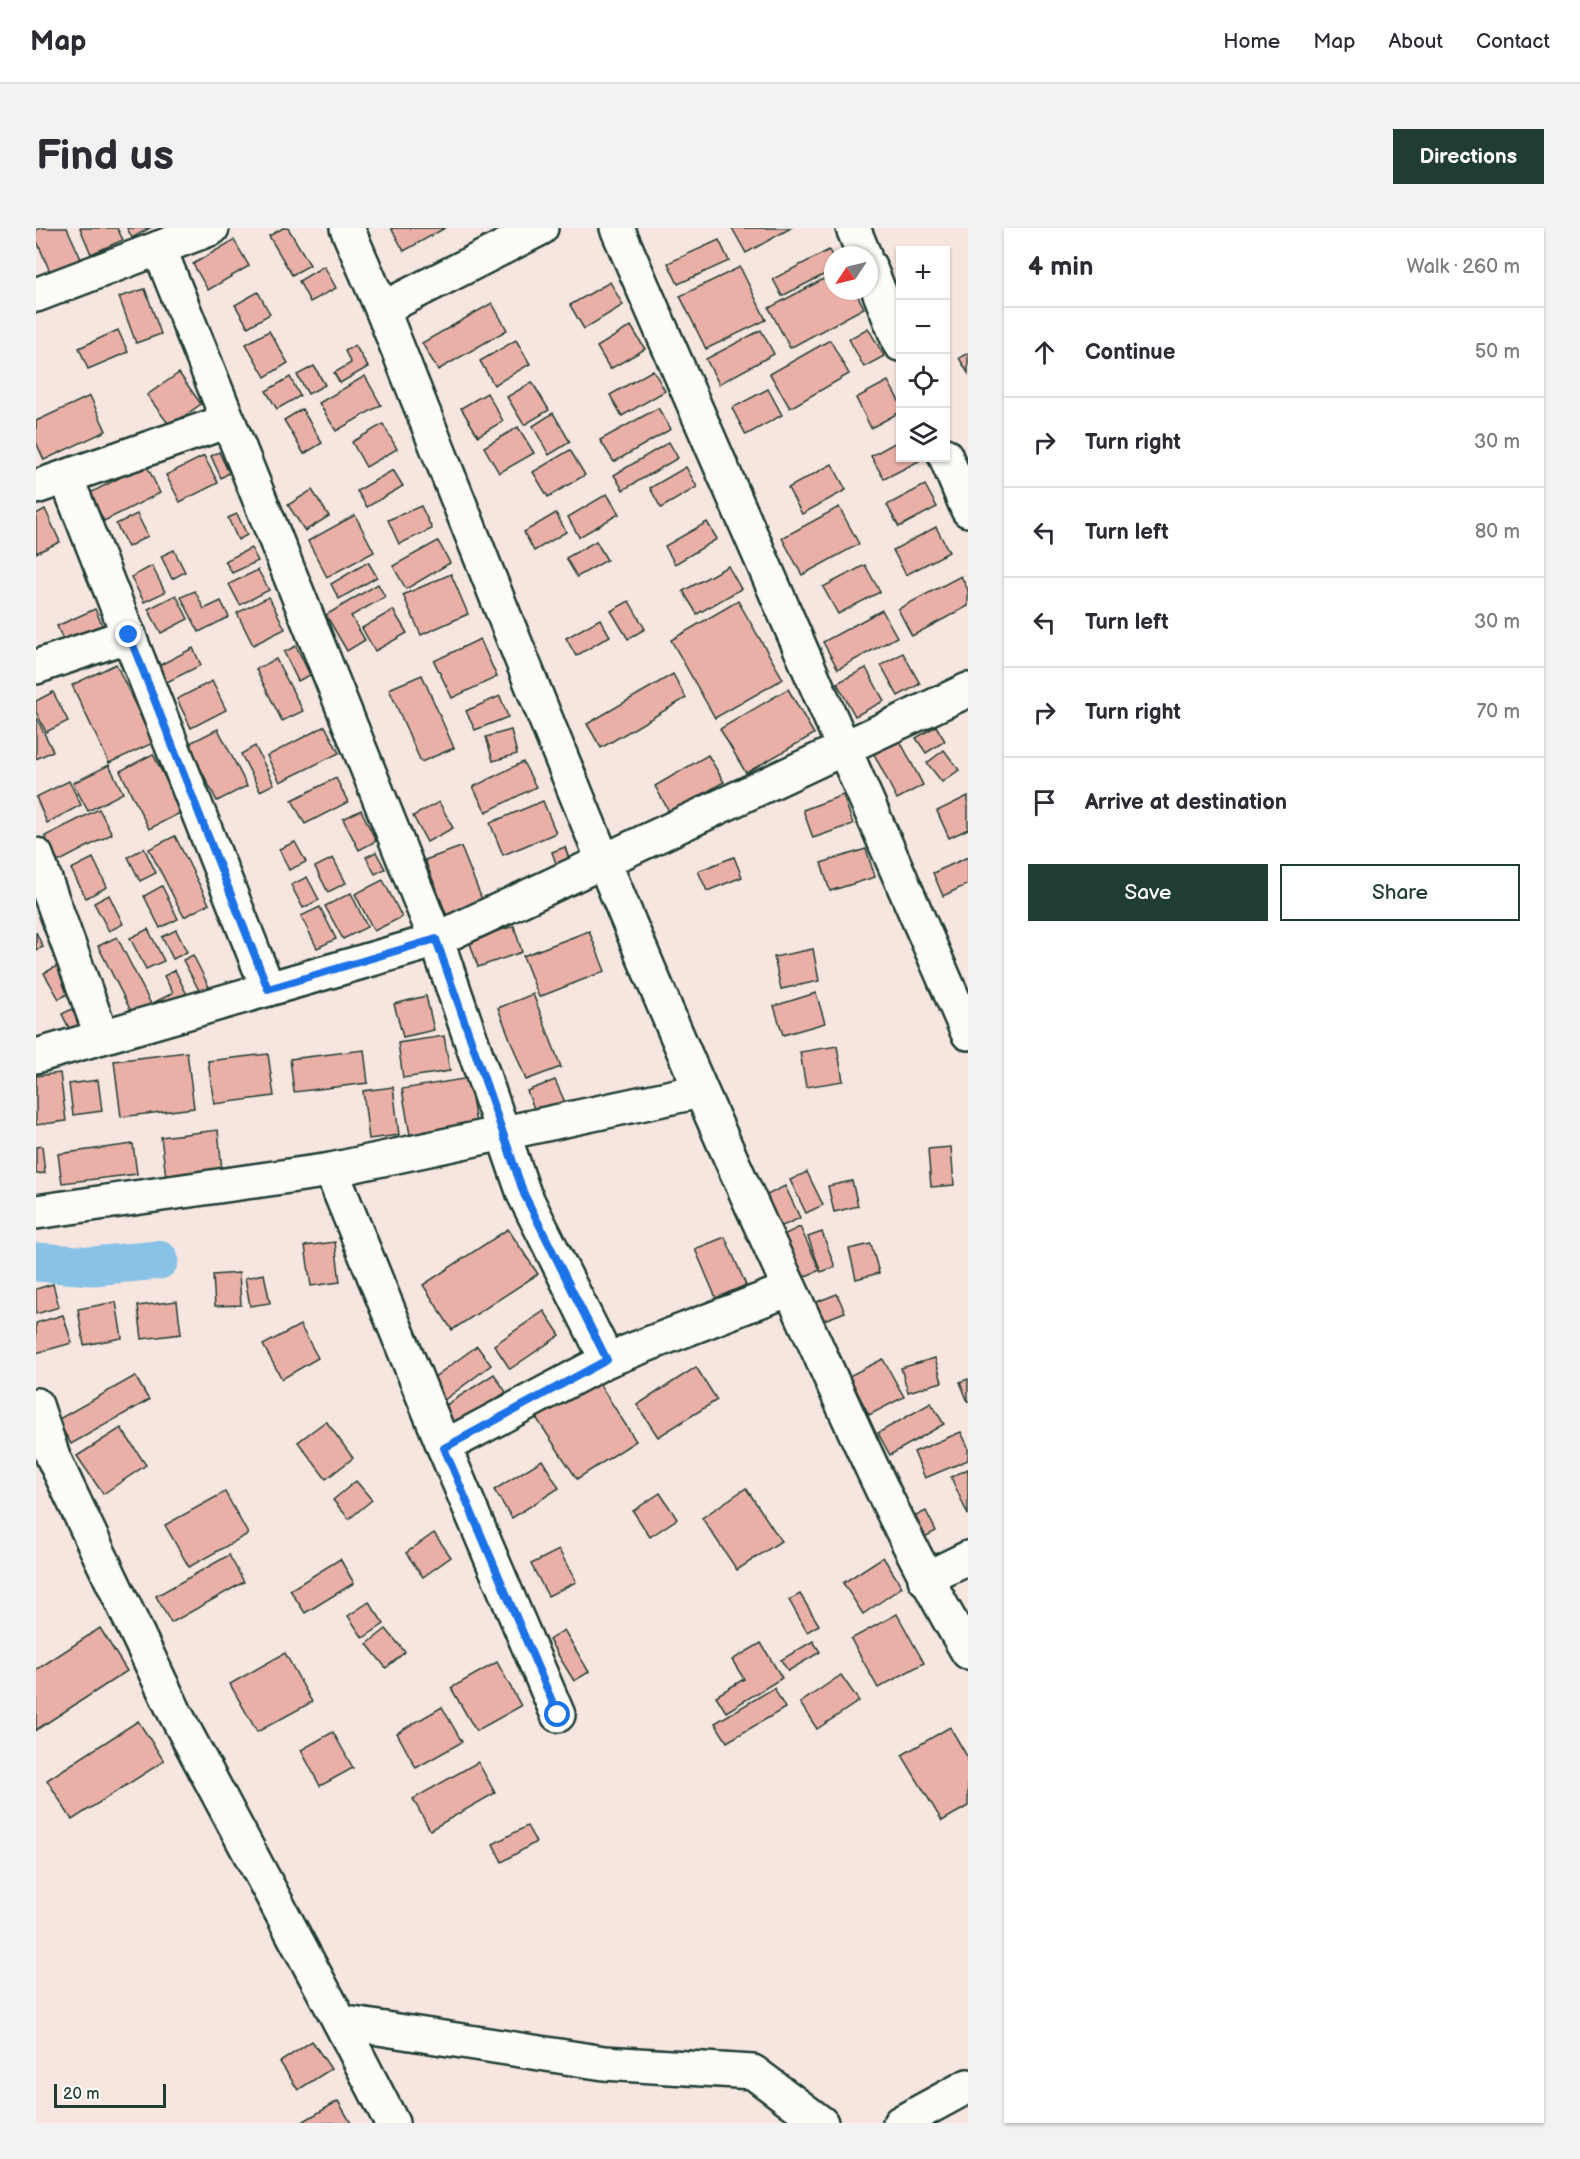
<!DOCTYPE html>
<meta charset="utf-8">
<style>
body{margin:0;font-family:"Balsamiq Sans",sans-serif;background:#f2f2f3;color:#2b2b33}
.controls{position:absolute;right:18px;top:18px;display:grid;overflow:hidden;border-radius:0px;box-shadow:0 2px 4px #0004}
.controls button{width:54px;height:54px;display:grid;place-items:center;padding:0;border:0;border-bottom:2px solid #e1e1e2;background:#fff;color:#2b2b33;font:30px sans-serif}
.compass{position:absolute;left:788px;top:18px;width:54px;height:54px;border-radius:50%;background:#fff;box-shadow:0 2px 4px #0004;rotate:235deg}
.scale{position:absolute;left:18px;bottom:15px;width:112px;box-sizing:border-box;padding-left:6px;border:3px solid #1f3d34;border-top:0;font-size:16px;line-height:21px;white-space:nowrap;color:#1f3d34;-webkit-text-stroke:4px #fdfcf7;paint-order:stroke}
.stop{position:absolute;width:18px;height:18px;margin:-14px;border:4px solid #1a73e8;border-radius:50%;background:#fff}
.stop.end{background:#1a73e8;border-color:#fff;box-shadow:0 2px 6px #0008}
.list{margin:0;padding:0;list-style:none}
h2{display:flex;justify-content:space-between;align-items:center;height:78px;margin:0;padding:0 24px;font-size:26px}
h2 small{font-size:20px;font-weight:400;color:#7c7c81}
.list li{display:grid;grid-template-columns:39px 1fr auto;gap:18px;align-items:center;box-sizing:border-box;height:90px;padding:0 24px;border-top:2px solid #e1e1e2}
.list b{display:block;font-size:22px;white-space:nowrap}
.list em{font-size:20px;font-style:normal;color:#7c7c81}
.actions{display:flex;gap:12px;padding:18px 24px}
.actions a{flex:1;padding:14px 0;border:2px solid #1f3d34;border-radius:0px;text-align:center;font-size:21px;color:#1f3d34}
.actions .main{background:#1f3d34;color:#fff}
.icon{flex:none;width:33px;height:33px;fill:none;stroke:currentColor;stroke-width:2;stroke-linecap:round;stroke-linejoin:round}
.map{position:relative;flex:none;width:932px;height:1895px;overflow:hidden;border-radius:0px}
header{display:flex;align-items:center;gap:36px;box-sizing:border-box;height:84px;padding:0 30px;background:#fff;border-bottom:2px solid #e1e1e2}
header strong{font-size:28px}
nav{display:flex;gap:33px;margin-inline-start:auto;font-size:21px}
.intro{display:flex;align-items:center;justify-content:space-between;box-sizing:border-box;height:144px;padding:0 36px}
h1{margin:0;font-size:42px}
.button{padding:15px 27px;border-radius:0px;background:#1f3d34;color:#fff;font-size:21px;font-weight:700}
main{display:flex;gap:36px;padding:0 36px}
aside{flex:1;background:#fff;border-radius:0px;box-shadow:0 2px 4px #0004}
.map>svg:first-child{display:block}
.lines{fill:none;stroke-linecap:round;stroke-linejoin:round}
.canal{stroke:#88c3e7;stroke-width:39}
.building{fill:#eab0a7;stroke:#1f3d34;stroke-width:1.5}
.minor-casing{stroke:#1f3d34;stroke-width:38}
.minor{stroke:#fdfcf7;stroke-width:33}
.route{stroke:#1a73e8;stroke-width:8}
</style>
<header>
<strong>Map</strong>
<nav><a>Home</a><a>Map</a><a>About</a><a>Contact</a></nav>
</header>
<div class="intro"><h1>Find us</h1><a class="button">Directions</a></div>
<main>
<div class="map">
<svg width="932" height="1895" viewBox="0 0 932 1895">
<rect width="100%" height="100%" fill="#f7e5df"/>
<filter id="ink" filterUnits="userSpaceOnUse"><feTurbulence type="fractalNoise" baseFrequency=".0167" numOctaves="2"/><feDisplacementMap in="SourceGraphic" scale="12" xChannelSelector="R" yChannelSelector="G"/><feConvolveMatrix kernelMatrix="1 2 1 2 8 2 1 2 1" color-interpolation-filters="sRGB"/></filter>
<g filter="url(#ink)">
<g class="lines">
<path class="canal" d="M0,1034L57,1038L123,1032"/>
</g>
<g class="building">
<path d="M4,0H31L46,33L15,46L0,11V2Z"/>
<path d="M44,0H81L87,12L55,26Z"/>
<path d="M91,0H114L96,10Z"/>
<path d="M247,0H252L274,37L256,47L233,8Z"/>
<path d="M355,0H409L368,23Z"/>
<path d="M696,0H755L710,25Z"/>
<path d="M198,12L213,38L172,62L157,36Z"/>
<path d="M683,12L693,33L642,56L632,35Z"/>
<path d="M793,22L797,30V42L746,68L737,51Z"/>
<path d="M288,38L300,60L274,74L263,53Z"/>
<path d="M704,39L730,92L670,121L644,68Z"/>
<path d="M797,46V63H819L828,80L754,120L733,80Z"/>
<path d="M574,54L587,77L548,101L534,77Z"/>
<path d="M109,61L125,106L100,115L83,69Z"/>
<path d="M222,64L234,86L212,99L199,77Z"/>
<path d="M456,75L471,102L402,142L386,115Z"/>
<path d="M595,98L609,121L574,141L561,119Z"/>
<path d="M832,100L848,128L828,139L813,111Z"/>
<path d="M82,102L92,124L52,141L43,120Z"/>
<path d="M725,102L738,126L683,156L670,131Z"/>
<path d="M233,103L252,135L229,149L210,116Z"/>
<path d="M480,112L494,136L458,157L444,133Z"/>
<path d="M794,112L813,146L754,180L734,146Z"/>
<path d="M319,117L332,139L304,155L298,145L315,135L309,123Z"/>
<path d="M932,125V145L923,130Z"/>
<path d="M278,138L289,157L272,166L261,147Z"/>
<path d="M617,142L629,163L586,188L574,167Z"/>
<path d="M143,145L165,176L134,198L111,167Z"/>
<path d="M329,148L345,177L300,203L283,175Z"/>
<path d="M254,149L264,168L241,181L230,163Z"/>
<path d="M852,153L864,175V184L835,200L820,170Z"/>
<path d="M496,154L513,182L488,197L471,169Z"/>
<path d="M732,161L746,187L710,207L696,180Z"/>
<path d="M451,165L467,193L442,208L425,180Z"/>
<path d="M54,168L70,203L8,232L0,214V193Z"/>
<path d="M622,180L635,201L578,234L564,212Z"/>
<path d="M266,181L286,215L268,226L248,192Z"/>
<path d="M517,185L534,214L513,227L497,198Z"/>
<path d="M347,196L361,221L330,239L316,214Z"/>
<path d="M482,199L498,225L463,245L448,219Z"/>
<path d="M864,212V230H881L883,233L848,251L835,228Z"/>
<path d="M633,214L642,230L587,262L578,247Z"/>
<path d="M534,222L549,247L512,269L497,244Z"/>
<path d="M183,224L193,245L185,250L175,228Z"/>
<path d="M168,228L182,255L144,274L130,247Z"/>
<path d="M110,236L124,265L68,293L54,265Z"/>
<path d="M796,236L810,262L766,286L752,260Z"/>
<path d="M650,239L661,259L625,280L614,260Z"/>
<path d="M357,242L367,258L331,279L321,263Z"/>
<path d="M889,257L901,279L863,299L851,277Z"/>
<path d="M276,262L293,288L269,303L252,277Z"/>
<path d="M571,266L583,286L543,309L532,289Z"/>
<path d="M385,278L396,301L363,316L352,292Z"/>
<path d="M803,279L823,316L766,347L746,310Z"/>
<path d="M9,281L24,314L0,325V286Z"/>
<path d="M520,285L530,304L498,323L488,304Z"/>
<path d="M101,286L112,308L92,319L80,296Z"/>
<path d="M201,286L211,307L202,312L192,290Z"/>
<path d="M319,287L338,324L291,349L272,313Z"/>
<path d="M671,294L681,311L639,336L629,318Z"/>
<path d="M900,299L913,324L870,347L857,322Z"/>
<path d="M402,313L414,335L370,361L357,338Z"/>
<path d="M560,313L571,332L541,349L530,330Z"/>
<path d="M215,320L222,333L196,345L189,333Z"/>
<path d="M138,322L149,344L136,351L125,328Z"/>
<path d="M332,334L341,349L303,371L295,356Z"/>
<path d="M829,337L844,364L802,386L787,359Z"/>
<path d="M116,338L129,364L108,374L95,349Z"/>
<path d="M692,338L705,361L661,386L647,363Z"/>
<path d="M222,342L233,362L204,377L193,356Z"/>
<path d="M415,346L432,386L385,407L367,367Z"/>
<path d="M925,348L932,362V378L876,408L862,381Z"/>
<path d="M342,356L349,369L315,388L329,412L311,423L290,387Z"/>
<path d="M159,363L168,381L185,373L193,389L163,404L145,369Z"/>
<path d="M140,367L152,391L125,405L112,381Z"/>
<path d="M233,369L249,401L217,417L201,385Z"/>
<path d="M593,373L609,401L592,411L575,383Z"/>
<path d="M702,373L747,451L679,490L635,412Z"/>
<path d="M59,381L68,401L30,419L21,398Z"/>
<path d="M357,382L371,405L339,423L326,400Z"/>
<path d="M846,382L861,409L802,441L787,414Z"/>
<path d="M564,391L574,408L540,428L530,410Z"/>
<path d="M444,411L461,449L416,470L398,433Z"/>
<path d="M260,418L274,447L262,453L248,424Z"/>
<path d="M157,420L165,437L129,455L120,439Z"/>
<path d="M867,425L884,456L862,468L845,437Z"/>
<path d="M240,431L267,483L246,493L220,441Z"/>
<path d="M80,436L117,515L73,535L36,457Z"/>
<path d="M830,440L848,473L819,488L801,455Z"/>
<path d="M637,446L650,470L565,520L551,496Z"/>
<path d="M386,447L418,520L385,534L353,461Z"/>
<path d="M176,453L190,482L155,500L141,471Z"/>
<path d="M752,461L778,506L710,545L684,501Z"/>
<path d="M17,464L32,493L10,504L0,484V473Z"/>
<path d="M464,468L472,489L439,502L430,483Z"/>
<path d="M0,489L17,523L0,531Z"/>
<path d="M289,498L303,525L244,554L231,528Z"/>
<path d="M900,498L909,513L890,525L880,510Z"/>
<path d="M182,501L211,558L181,573L152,516Z"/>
<path d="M475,502L481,526L457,533L450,509Z"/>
<path d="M863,511L887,557L861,571L837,524Z"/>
<path d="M219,518L238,556L224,563L205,526Z"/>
<path d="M908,522L923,542L906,554L891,535Z"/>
<path d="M117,526L146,584L113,601L84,543Z"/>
<path d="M672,527L688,554L634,585L619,558Z"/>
<path d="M487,534L500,559L450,584L437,559Z"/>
<path d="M73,537L87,565L52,583L37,555Z"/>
<path d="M300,550L312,574L269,596L256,572Z"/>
<path d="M33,553L45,577L11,595L0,569Z"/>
<path d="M807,567L817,596L777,610L767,582Z"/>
<path d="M932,568V601L913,610L901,583Z"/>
<path d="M507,573L520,605L467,627L454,595Z"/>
<path d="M403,574L417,600L391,614L377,588Z"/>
<path d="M63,581L76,606L22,634L9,608Z"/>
<path d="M325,582L340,613L323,622L307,591Z"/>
<path d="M139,608L173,676L148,689L113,621Z"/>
<path d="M259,614L270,634L253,642L243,621Z"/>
<path d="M425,619L447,674L411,688L389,632Z"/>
<path d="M529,619L535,637L522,641L516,624Z"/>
<path d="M108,620L120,645L104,653L92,629Z"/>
<path d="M830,621L839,649L794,663L785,635Z"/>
<path d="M340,624L349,641L339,646L330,629Z"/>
<path d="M698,629L706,649L671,663L662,643Z"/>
<path d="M932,629V656L907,668L897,645Z"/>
<path d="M57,630L71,659L50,670L35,641Z"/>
<path d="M297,630L310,655L292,664L279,639Z"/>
<path d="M271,649L283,672L267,680L255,657Z"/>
<path d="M347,652L366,689L338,703L319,666Z"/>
<path d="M126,658L142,691L124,700L108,668Z"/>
<path d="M315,665L331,699L307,711L289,678Z"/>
<path d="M73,667L87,696L73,703L58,675Z"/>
<path d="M284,679L300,711L281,720L265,688Z"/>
<path d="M478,698L486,724L442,739L433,712Z"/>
<path d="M112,701L128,733L110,741L94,710Z"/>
<path d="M140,702L151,724L137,731L126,709Z"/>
<path d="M553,703L569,743L503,769L487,728Z"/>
<path d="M0,704L7,719L0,722Z"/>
<path d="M81,709L115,776L137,765L128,748L139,742L153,771L102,797L62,718Z"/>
<path d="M777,721L783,753L745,761L738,729Z"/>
<path d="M157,727L174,761L165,766L147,732Z"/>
<path d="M25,736L40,761L23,771L8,745Z"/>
<path d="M780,765L789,795L747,807L738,778Z"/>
<path d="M497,766L525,839L490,852L462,780Z"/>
<path d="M390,768L398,802L367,809L358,776Z"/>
<path d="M36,781L45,797L34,802L26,786Z"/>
<path d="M408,808L414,843L367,850L362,815Z"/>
<path d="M801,818L807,853L770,859L764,824Z"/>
<path d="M328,822L332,855L258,864L254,831Z"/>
<path d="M151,824L158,880L85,889L78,833Z"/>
<path d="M232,826L238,868L178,876L172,833Z"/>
<path d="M24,845L30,893L0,897V848Z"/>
<path d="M433,850L440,896L374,907L366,861Z"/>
<path d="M62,852L66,883L37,887L33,856Z"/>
<path d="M519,852L532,881L503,893L491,863Z"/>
<path d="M357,859L363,907L333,911L327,863Z"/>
<path d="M182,902L186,942L130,949L125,909Z"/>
<path d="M97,916L101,946L26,955L22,926Z"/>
<path d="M6,918L9,945L0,946V919Z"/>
<path d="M915,919L918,957L895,959L892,921Z"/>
<path d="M771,944L787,977L770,985L754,952Z"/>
<path d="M816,953L822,978L798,984L792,958Z"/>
<path d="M749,958L764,990L744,999L729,968Z"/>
<path d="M764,999L784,1042L765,1050L745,1008Z"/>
<path d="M472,1001L502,1046L416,1102L387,1057Z"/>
<path d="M786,1004L799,1039L785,1044L772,1009Z"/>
<path d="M689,1009L710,1057L680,1070L659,1021Z"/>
<path d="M299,1014L304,1054L275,1058L269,1018Z"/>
<path d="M835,1016L843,1045L820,1051L813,1021Z"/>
<path d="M203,1045L205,1077L179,1078L177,1047Z"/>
<path d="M228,1046L234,1075L214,1078L209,1050Z"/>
<path d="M17,1056L23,1079L0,1086V1061Z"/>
<path d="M801,1066L809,1084L775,1097L768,1079Z"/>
<path d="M141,1073L145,1106L106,1111L102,1078Z"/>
<path d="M80,1074L86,1110L48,1117L42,1081Z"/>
<path d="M508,1083L524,1107L474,1141L458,1117Z"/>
<path d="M27,1087L36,1115L0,1125V1095Z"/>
<path d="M264,1097L282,1130L246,1151L227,1117Z"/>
<path d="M441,1118L455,1137L407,1173L393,1153Z"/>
<path d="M899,1130L906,1154L872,1164L865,1140Z"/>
<path d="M847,1131L868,1169L833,1187L813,1148Z"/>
<path d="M660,1139L681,1172L622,1209L601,1177Z"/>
<path d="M458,1146L470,1164L419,1198L407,1179Z"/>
<path d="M99,1148L113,1172L35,1216L21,1192Z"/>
<path d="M559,1149L600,1213L541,1251L499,1188Z"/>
<path d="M932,1151V1174L924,1154Z"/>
<path d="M895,1175L908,1196L854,1227L842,1205Z"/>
<path d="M290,1193L317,1230L290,1251L262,1214Z"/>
<path d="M85,1200L110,1237L67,1266L41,1228Z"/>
<path d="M925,1204L932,1219V1232L889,1250L878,1224Z"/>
<path d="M506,1232L523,1260L476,1290L458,1262Z"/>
<path d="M932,1241V1287L915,1249Z"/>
<path d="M320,1253L336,1272L313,1291L297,1272Z"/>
<path d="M710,1260L745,1313L701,1342L666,1290Z"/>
<path d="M189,1264L212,1306L153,1339L129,1297Z"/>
<path d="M624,1265L641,1291L614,1309L597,1283Z"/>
<path d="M890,1283L900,1303L883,1312L872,1292Z"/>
<path d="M398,1305L415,1329L387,1349L370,1325Z"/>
<path d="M523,1322L540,1354L512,1368L495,1336Z"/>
<path d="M193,1327L208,1354L135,1395L120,1368Z"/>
<path d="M847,1329L866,1359L827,1386L807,1355Z"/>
<path d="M304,1331L318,1355L269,1385L254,1362Z"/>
<path d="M764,1366L783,1397L771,1404L753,1372Z"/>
<path d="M333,1374L348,1396L327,1410L312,1388Z"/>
<path d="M861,1386L888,1435L842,1460L815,1411Z"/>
<path d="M64,1400L91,1443L0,1502V1442Z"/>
<path d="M350,1401L369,1424L350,1440L331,1416Z"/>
<path d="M528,1402L553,1444L538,1453L513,1412Z"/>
<path d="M777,1413L784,1424L752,1443L745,1432Z"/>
<path d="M725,1415L746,1450L690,1484L680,1468L708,1451L696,1432Z"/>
<path d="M249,1425L276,1474L221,1504L194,1456Z"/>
<path d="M461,1434L485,1478L440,1503L415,1460Z"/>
<path d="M805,1447L823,1473L781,1501L764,1475Z"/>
<path d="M738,1460L749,1480L691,1514L679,1495Z"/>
<path d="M406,1479L426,1514L380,1540L361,1505Z"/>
<path d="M102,1493L128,1533L36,1592L11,1552Z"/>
<path d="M914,1499L932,1530V1578L906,1593L866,1527Z"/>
<path d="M297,1504L317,1540L284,1558L265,1522Z"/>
<path d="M442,1534L459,1565L394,1602L377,1571Z"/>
<path d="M491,1598L500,1614L466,1634L457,1616Z"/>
<path d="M276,1813L295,1841L262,1862L244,1834Z"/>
<path d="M302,1873L315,1895H270L268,1893Z"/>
</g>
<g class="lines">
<defs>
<g id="minor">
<path d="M176,0L123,20L403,719L488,966L571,1132"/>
<path d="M311,0L346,81L505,0"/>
<path d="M581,0L932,805"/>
<path d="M817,0L828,27"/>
<path d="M833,38L864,116"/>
<path d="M0,67L123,20"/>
<path d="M346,81C478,411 606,744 757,1067C812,1187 864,1310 932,1424"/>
<path d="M909,227L932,282"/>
<path d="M30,249L232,761"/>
<path d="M0,259L192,193"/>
<path d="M0,439L93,407"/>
<path d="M0,627L66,809"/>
<path d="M0,828L395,714L932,462"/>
<path d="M295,942L664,863"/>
<path d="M0,984L295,942L408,1219L571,1132L754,1061"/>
<path d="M0,1177L17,1229L139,1485L304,1794"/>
<path d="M408,1219L522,1487"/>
<path d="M889,1351L932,1330"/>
<path d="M356,1895L304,1794L568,1835L717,1844L785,1895"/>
<path d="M864,1895L932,1858"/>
</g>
</defs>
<use href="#minor" class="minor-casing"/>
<use href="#minor" class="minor"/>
</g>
</g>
<g class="lines" filter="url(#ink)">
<path class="route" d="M93,407L232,761L400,711L488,966L571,1132L408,1220L522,1487"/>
</g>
</svg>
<div class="controls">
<button>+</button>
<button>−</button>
<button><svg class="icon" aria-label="locate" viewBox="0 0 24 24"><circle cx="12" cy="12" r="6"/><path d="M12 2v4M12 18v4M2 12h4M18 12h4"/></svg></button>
<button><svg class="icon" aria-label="layers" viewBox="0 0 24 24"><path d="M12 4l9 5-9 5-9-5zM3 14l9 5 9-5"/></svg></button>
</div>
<svg class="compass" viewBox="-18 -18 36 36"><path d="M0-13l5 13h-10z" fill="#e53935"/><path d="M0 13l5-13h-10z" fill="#7c7c81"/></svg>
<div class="scale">20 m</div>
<div class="stop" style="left:522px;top:1487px"></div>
<div class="stop end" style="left:93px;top:407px"></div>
</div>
<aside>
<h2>4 min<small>Walk · 260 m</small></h2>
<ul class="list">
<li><svg class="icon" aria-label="ahead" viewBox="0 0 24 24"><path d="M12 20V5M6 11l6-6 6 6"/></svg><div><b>Continue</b></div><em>50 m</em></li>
<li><svg class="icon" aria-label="right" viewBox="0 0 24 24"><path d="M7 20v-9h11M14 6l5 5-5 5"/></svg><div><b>Turn right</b></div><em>30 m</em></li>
<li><svg class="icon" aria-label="left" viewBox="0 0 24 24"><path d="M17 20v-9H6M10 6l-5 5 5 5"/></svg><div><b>Turn left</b></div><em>80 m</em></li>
<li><svg class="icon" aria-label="left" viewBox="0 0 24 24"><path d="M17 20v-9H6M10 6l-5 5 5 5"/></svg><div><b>Turn left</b></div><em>30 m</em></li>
<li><svg class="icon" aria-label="right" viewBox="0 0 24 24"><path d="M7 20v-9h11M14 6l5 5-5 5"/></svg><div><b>Turn right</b></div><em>70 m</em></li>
<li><svg class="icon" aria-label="arrive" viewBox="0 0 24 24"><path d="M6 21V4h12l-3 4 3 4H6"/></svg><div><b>Arrive at destination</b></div></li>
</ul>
<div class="actions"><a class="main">Save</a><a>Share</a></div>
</aside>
</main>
